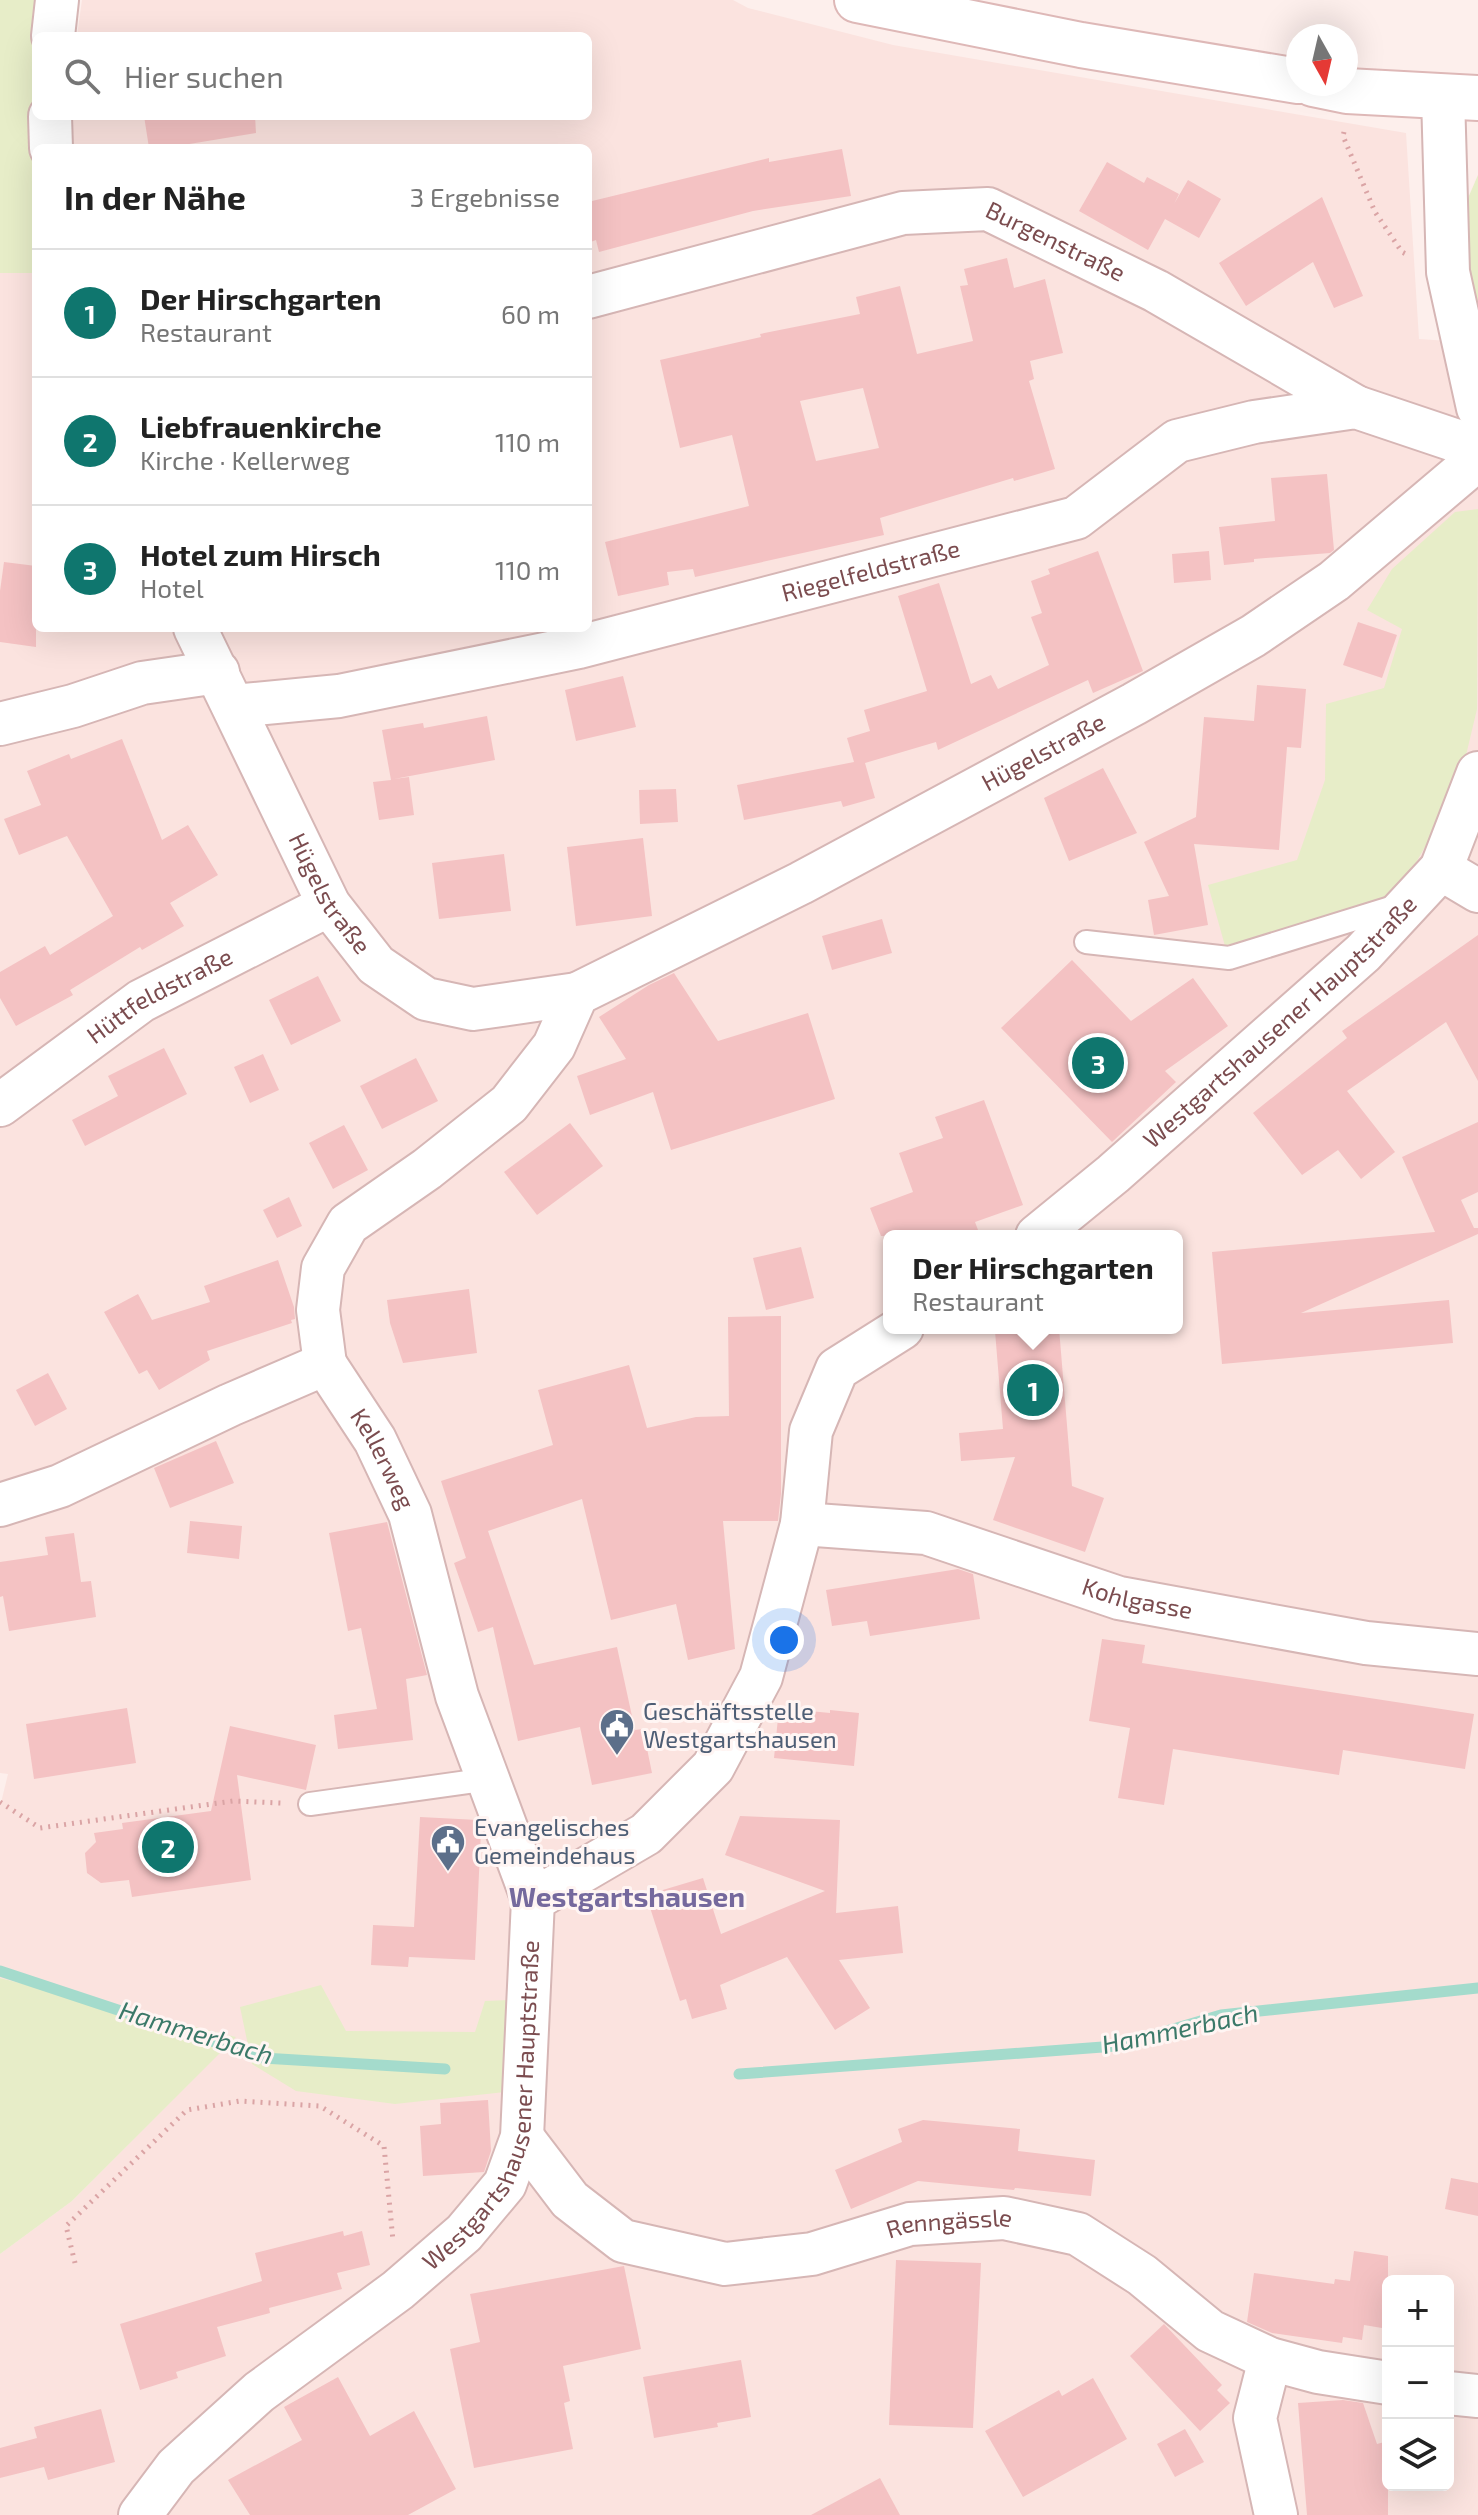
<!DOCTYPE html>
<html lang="de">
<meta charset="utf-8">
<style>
body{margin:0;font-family:"Exo 2",sans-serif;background:#f6f6f6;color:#222}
.controls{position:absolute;right:24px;bottom:24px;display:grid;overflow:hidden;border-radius:12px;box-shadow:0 8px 32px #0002}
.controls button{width:72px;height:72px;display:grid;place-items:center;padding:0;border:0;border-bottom:2px solid #e0e0e0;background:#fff;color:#222;font:40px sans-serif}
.compass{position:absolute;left:1286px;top:24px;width:72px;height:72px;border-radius:50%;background:#fff;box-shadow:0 8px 32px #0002;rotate:172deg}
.you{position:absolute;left:784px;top:1640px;width:28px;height:28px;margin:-20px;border:6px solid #fff;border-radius:50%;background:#1a73e8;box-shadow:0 0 0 12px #1a73e833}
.badge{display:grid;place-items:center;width:52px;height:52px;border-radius:50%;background:#0f766e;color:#fff;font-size:26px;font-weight:700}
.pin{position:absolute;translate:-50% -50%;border:4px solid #fff;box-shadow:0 2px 8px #0006}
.popup{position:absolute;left:883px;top:1230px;width:300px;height:104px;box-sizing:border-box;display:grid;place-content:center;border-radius:12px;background:#fff;filter:drop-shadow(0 2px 6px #0005);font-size:26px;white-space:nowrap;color:#767676}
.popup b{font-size:30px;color:#222}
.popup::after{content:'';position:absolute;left:50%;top:100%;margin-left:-16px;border:16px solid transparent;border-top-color:#fff}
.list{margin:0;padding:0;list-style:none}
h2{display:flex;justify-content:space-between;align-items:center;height:104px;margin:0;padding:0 32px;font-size:34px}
h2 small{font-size:26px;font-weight:400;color:#767676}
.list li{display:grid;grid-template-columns:52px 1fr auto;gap:24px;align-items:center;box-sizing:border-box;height:128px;padding:0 32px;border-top:2px solid #e0e0e0}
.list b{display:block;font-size:30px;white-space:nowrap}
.list p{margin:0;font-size:26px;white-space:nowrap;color:#767676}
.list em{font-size:26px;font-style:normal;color:#767676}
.icon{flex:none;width:44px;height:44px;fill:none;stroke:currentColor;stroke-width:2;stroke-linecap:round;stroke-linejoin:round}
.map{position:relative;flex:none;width:1478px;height:2515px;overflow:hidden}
.search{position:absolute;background:#fff;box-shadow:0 8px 32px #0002;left:32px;top:32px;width:560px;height:88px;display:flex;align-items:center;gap:20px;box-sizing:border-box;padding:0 28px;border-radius:12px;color:#767676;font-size:30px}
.panel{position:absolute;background:#fff;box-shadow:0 8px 32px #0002;left:32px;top:144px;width:560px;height:488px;border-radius:12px}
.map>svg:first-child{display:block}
.residential{fill:#fbe3df;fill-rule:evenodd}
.green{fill:#e7edc8}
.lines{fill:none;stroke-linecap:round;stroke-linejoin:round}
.stream{stroke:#a4dbcc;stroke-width:11}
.building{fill:#f4c2c3;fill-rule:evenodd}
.service-casing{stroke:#d6b6b5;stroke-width:26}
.minor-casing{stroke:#d6b6b5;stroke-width:46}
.secondary-casing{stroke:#deb8b7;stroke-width:48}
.path{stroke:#daa4a5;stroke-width:5;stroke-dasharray:2 6;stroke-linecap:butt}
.service{stroke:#fff;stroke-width:22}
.minor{stroke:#fff;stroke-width:42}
.secondary{stroke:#fff;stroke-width:44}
.labels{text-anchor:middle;stroke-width:6;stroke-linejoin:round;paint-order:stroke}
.street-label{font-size:24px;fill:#7b4c4f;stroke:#fff5f3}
.service-label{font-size:24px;fill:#4e5e75;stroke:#fff5f3;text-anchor:start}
.water-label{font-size:26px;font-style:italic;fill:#3b7969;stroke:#fff5f3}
.quarter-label{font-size:28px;font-weight:bold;fill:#75699d;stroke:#fff5f3}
</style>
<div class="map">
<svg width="1478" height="2515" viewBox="0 0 1478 2515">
<rect width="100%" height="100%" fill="#fdefec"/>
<path class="residential" d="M82,0H733L748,8L893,45L1406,133L1419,339L1478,343V2515H0V2254L72,2201L235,2037L0,1978V1807L8,1774L0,1773V273H36V628H588V148H64L67,116H588V36H77ZM889,1236H1177V1328H889ZM1388,2281H1448V2485H1388Z"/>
<g class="green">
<path d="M0,0H44L36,36V98L32,148L36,173V273H0Z"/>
<path d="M1478,175V325L1474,322L1465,205Z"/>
<path d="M1478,509L1477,709L1458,789L1397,896L1225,946L1208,885L1297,860L1325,780L1326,704L1384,688L1402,629L1367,610L1392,569L1455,512Z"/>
<path d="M0,1978L236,2037L72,2201L0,2254Z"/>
<path d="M321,1985L346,2031L475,2032L485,2001L509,2000L505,2092L395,2104L296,2091L252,2064L240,2007Z"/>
</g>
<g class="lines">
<g class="stream">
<path d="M0,1971L263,2058L445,2069"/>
<path d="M739,2074L1116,2046L1221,2015L1478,1988"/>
</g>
</g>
<g class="building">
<path d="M144,116H255L256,133L165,148H149Z"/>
<path d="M842,149L851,196L753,211L599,252L596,240L588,243V202L769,158V162Z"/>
<path d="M1107,162L1144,183L1147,177L1179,194L1174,204L1188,180L1221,199L1199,238L1165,219L1148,250L1079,211Z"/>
<path d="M1322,197L1363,296L1334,308L1313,262L1246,306L1219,263Z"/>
<path d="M1007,258L1014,288L1045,279L1063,353L1030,361L1034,379L1029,381L1055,469L1014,481L1013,478L880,518L884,535L695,577L693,569L667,572L669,585L618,596L605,542L749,506L732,435L680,448L660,360L761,337L760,334L860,314L856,297L900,286L917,354L973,341L960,286L968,285L964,269ZM863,388L879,448L816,461L800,401Z"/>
<path d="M1327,474L1334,550L1330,553L1254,559V562L1224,565L1219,527L1275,521L1271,478Z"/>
<path d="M1098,551L1143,671L1093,693L1088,680L938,750L936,742L865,763L875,798L843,807L841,801L744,820L737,785L854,762L847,738L870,731L864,710L927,691L898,596L939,583L971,684L991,675L998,689L1049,665L1031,617L1042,613L1031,581L1050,574L1048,569Z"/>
<path d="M1209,551L1211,580L1174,583L1172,554Z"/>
<path d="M4,562L36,566V647L0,642V591Z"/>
<path d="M1358,622L1397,635L1382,678L1343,665Z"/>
<path d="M623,676L636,727L576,741L565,690Z"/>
<path d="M1257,685L1306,689L1301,748L1287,747L1279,850L1194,844L1208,925L1154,935L1148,900L1169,896L1144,842L1196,817L1204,717L1254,721Z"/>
<path d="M487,716L495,760L394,779L409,777L414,815L379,820L373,782L391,780L382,730L423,723L424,728Z"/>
<path d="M122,739L162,840L188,825L218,875L170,903L184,926L142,950L140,947L70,990L73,995L16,1026L0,998V972L45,946L50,955L113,916L67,836L19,855L4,819L41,805L27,771L69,754L71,759Z"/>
<path d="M1103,768L1137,833L1069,861L1044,798Z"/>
<path d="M676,789L678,822L640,824L639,790Z"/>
<path d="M643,838L652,916L576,926L567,847Z"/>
<path d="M504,854L511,911L439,919L432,863Z"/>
<path d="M882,919L892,953L832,970L822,936Z"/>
<path d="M1478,935V1081L1446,1022L1347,1091L1395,1152L1361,1179L1338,1150L1302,1175L1253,1113L1347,1038L1342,1031Z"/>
<path d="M1072,960L1131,1021L1193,978L1228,1026L1165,1071L1176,1082L1112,1142L1001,1028Z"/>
<path d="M674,973L718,1041L808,1013L835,1099L671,1150L653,1092L590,1115L577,1076L626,1059L599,1017L649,985Z"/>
<path d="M318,976L341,1021L291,1045L269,1000Z"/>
<path d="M164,1048L187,1094L85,1146L72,1120L118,1096L108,1076Z"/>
<path d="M263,1054L279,1090L250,1103L234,1067Z"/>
<path d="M416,1058L438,1101L382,1129L360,1086Z"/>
<path d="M984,1100L1023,1205L975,1222L978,1230L961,1236H881L870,1208L913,1192L899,1153L943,1138L935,1117Z"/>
<path d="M1478,1122V1192L1461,1200L1474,1228H1478V1234L1301,1313L1449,1300L1453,1343L1222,1364L1212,1252L1435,1232L1402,1157Z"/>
<path d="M570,1123L603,1166L537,1215L504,1172Z"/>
<path d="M344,1125L368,1170L333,1189L309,1143Z"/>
<path d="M289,1197L302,1226L277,1238L263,1210Z"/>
<path d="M801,1247L814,1298L766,1310L753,1258Z"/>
<path d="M278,1260L294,1307L295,1319L291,1320L292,1323L207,1351L210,1360L159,1390L147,1370L139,1374L104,1312L138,1294L152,1320L210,1302L204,1286Z"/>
<path d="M469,1289L477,1353L403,1363L390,1323L387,1300Z"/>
<path d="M781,1316V1494L778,1521H723L735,1649L688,1660L676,1604L611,1620L582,1499L488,1531L534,1665L617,1647L635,1730L643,1729L652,1773L592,1785L580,1727L518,1741L493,1627L478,1632L454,1563L466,1558L441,1481L553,1445L538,1390L629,1365L647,1428L696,1417L729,1416L728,1317Z"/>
<path d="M1036,1328H1059L1072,1486L1104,1498L1085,1552L993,1520L1015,1457L961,1461L959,1433L1003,1429L995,1331Z"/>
<path d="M48,1373L67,1409L35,1426L16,1390Z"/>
<path d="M216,1441L234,1483L170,1508L154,1468Z"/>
<path d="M190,1521L242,1526L239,1559L187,1553Z"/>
<path d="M387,1522L427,1675L406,1679L413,1740L338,1749L334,1715L377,1709L361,1628L348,1631L329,1533Z"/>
<path d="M74,1533L81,1582L91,1581L96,1617L9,1631L3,1596L0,1597V1562L48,1555L45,1537Z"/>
<path d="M958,1569L973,1574L980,1619L870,1636L867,1621L832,1626L826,1590Z"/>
<path d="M1102,1639L1145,1645L1142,1663L1474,1714L1465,1769L1343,1750L1339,1775L1173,1749L1164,1805L1118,1798L1130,1728L1089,1721Z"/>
<path d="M127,1708L136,1763L34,1779L26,1724Z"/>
<path d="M779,1708L830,1713V1710L859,1713L854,1766L774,1758Z"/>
<path d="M230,1726L316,1745L306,1790L237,1775L251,1880L132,1897L129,1880L101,1883L87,1873L85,1853L96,1842L94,1833L123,1829L122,1823L211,1811Z"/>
<path d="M740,1816L840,1820L836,1913L898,1906L903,1953L839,1960L870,2008L835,2030L787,1957L720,1985L727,2009L692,2019L686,1999L680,2001L646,1895L703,1878L721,1934L825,1891L725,1855Z"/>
<path d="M420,1817L478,1820L481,1830L475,1960L409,1957L408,1967L371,1965L373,1925L414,1927Z"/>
<path d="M488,2100L491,2151L484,2172L423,2176L420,2126L441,2124L440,2103Z"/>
<path d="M923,2120L1020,2129L1018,2151L1095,2160L1091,2196L1015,2188L1014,2190L918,2181L851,2209L835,2170L902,2142L898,2129Z"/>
<path d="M1451,2178L1478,2183V2216L1445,2209Z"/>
<path d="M343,2231L344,2236L362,2231L370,2265L337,2273L342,2289L269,2308L270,2313L217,2327L226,2356L176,2372L178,2378L140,2390L120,2324L262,2281L255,2253Z"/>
<path d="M1354,2251L1388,2256V2329L1364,2325L1362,2340L1343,2337L1342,2343L1272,2333L1247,2322L1254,2273L1334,2284L1335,2279L1350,2281Z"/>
<path d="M896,2260L981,2263L973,2428L889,2425Z"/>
<path d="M624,2266L641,2349L563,2366L570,2401L564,2403L573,2449L474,2468L450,2349L480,2342L470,2294Z"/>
<path d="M1164,2324L1222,2385L1217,2390L1230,2403L1200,2431L1130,2356Z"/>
<path d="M741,2360L751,2417L717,2423L718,2427L654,2438L643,2377Z"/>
<path d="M338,2377L370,2436L414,2411L456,2489L408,2515H250L228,2480L302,2440L284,2407Z"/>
<path d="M1093,2378L1127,2439L1023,2497L985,2431L1059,2390L1062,2396Z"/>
<path d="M1343,2400L1363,2403L1377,2444L1388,2441V2515H1307L1298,2403Z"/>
<path d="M101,2409L115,2462L48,2480L44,2467L0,2478V2448L37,2438L34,2427Z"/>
<path d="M1185,2429L1204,2462L1175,2477L1157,2444Z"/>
<path d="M880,2478L900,2515H811Z"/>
</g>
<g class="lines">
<defs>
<g id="service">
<path d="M1086,942L1229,958L1397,906"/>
<path d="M310,1804L489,1779"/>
</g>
<g id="minor">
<path d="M53,36L57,0"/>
<path d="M1443,96L1448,272L1478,408"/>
<path d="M50,116L51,148"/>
<path id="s1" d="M588,297L903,213L988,209L1156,291L1356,407"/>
<path id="s2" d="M195,628L329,905L376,965L426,999L473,1009L577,994"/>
<path id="s3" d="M234,706L339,696L579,647L1076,518L1177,441L1254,422L1356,407L1478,448"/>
<path d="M0,724L73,706L142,683L218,672"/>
<path d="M1441,869L1478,891"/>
<path id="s4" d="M0,1105L141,1001L329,905"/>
<path id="s5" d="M1037,1236L1113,1174L1363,953L1441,869L1478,773"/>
<path id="s6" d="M325,1364L318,1310L323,1268L348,1224L427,1169L509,1104L554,1046L577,994L801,883L1134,704L1253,636L1334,581L1478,459"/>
<path id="s7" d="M0,1505L60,1486L230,1405L325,1364L375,1440L410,1514L457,1696L533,1900"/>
<path id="s8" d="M802,1524L926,1533L1119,1598L1366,1643L1478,1654"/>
<path id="s9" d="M522,2137L570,2200L623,2241L725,2264L812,2254L910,2224L1004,2218L1078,2234L1142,2275L1210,2331L1270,2359L1318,2372L1388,2383"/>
<path d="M1270,2359L1255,2418L1276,2515"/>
<path d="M1448,2393L1478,2396"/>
<path id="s10" d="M140,2515L176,2467L259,2392L398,2290L464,2233L505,2184L522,2137L533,1900L646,1834L713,1767L761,1677L802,1524L811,1431L837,1369L902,1328"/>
</g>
<g id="secondary">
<path d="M857,0L1081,45L1298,81"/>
<path d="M1313,84L1347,91L1478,98"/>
</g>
</defs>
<use href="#service" class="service-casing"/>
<use href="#minor" class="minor-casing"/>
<use href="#secondary" class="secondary-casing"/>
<g class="path">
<path d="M1344,132L1343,136L1375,212L1402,252L1408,255"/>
<path d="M0,1802L40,1828L233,1801L281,1803"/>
<path d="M75,2263L66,2226L187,2110L240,2101L320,2106L384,2146L393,2241"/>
</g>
<use href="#service" class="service"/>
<use href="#minor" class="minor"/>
<use href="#secondary" class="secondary"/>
</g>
<defs>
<symbol id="civic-pin" viewBox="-11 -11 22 30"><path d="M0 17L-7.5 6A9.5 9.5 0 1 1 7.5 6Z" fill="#5c6f8a" stroke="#fff5f3"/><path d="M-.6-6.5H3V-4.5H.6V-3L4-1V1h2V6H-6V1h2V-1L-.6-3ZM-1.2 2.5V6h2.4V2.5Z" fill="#fff"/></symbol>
</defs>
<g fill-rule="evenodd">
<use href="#civic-pin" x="597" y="1706" width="40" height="54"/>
<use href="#civic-pin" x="428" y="1822" width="40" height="54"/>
</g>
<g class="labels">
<g class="street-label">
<text dy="8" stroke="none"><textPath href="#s1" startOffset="486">Burgenstraße</textPath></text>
<text dy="8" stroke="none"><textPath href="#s3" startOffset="652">Riegelfeldstraße</textPath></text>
<text dy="8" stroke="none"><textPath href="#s6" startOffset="1004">Hügelstraße</textPath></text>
<text dy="8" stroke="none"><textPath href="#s2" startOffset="298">Hügelstraße</textPath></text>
<text dy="8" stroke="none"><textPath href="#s4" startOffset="194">Hüttfeldstraße</textPath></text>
<text dy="8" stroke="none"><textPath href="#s5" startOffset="324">Westgartshausener Hauptstraße</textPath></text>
<text dy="8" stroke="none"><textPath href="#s7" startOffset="466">Kellerweg</textPath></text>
<text dy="8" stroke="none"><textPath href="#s8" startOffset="346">Kohlgasse</textPath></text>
<text dy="8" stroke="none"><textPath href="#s10" startOffset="562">Westgartshausener Hauptstraße</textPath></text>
<text dy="8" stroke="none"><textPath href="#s9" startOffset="480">Renngässle</textPath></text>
</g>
<g class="service-label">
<text x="643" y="1720">Geschäftsstelle<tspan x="643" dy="28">Westgartshausen</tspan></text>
<text x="474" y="1836">Evangelisches<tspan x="474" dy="28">Gemeindehaus</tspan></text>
</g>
<g class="water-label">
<text transform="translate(1180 2029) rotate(-12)" y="9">Hammerbach</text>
<text transform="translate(196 2033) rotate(17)" y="9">Hammerbach</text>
</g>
<g class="quarter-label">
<text x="627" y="1907">Westgartshausen</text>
</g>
</g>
</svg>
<div class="controls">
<button>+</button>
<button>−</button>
<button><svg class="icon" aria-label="layers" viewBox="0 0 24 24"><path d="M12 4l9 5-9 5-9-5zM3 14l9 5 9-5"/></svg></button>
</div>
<svg class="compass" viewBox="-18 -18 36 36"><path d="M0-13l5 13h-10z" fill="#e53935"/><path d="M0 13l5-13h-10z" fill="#767676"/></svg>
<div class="you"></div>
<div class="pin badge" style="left:1033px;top:1390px">1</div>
<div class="popup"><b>Der Hirschgarten</b>Restaurant</div>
<div class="pin badge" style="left:168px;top:1847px">2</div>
<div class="pin badge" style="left:1098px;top:1063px">3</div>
<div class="search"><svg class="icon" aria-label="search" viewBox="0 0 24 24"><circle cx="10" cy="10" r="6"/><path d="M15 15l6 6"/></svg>Hier suchen</div>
<section class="panel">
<h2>In der Nähe<small>3 Ergebnisse</small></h2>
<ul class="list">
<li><span class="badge">1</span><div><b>Der Hirschgarten</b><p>Restaurant</p></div><em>60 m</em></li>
<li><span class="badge">2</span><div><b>Liebfrauenkirche</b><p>Kirche · Kellerweg</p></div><em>110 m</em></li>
<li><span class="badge">3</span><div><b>Hotel zum Hirsch</b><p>Hotel</p></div><em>110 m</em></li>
</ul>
</section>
</div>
